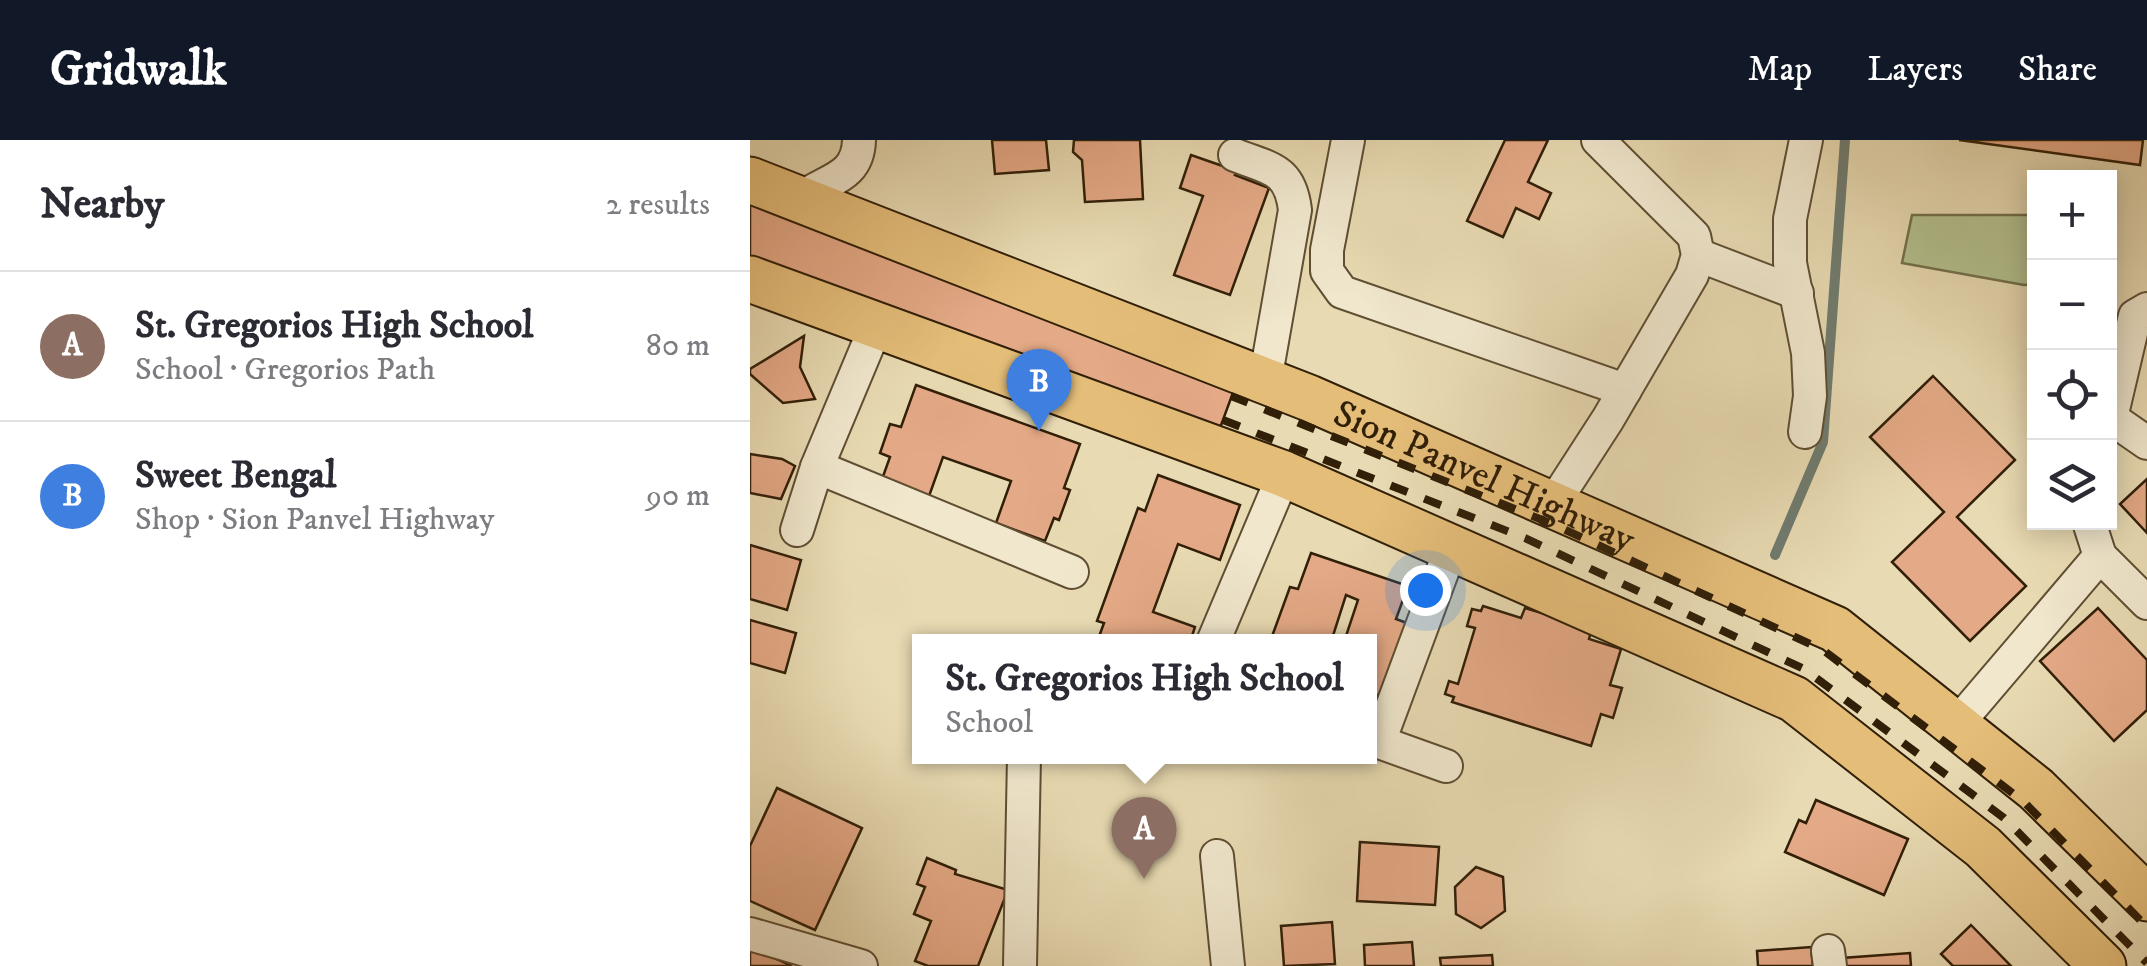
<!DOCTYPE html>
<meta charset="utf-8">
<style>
body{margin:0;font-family:"IM FELL DW Pica",serif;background:#f7f7f7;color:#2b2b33}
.controls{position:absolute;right:30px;top:30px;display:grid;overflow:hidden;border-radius:0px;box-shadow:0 5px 25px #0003}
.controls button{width:90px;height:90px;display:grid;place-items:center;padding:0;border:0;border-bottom:2px solid #e1e1e2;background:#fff;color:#2b2b33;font:50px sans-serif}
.you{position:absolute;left:675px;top:450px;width:35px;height:35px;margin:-25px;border:8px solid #fff;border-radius:50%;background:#1a73e8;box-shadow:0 0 0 15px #1a73e833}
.badge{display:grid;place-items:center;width:65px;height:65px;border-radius:50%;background:#111827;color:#fff;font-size:32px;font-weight:700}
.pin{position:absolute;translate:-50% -82px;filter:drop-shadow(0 2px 5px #0008)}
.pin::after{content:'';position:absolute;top:52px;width:35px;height:30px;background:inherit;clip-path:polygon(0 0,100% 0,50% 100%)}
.popup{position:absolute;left:162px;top:494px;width:465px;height:130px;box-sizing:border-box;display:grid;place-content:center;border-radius:0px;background:#fff;filter:drop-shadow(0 2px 8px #0005);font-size:32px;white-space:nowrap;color:#7c7c81}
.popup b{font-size:38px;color:#2b2b33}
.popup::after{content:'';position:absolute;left:50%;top:100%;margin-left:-20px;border:20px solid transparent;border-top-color:#fff}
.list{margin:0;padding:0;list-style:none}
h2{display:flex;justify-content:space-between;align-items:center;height:130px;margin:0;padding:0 40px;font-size:42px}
h2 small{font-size:32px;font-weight:400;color:#7c7c81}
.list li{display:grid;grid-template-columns:65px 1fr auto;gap:30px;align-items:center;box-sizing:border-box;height:150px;padding:0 40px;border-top:2px solid #e1e1e2}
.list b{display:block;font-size:38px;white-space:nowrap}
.list p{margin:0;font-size:32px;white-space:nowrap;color:#7c7c81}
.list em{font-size:32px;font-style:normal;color:#7c7c81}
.icon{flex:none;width:55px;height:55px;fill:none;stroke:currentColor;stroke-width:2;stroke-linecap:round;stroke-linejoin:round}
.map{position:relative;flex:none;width:1397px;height:826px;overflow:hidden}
header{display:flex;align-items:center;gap:60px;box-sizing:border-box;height:140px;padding:0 50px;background:#111827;color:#fff}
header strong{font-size:48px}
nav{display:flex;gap:55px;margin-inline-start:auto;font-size:35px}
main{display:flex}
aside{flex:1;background:#fff}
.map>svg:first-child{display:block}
.green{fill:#b3c08e;stroke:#72704b;stroke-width:2.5}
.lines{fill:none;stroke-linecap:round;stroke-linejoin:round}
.stream{stroke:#6f7b6f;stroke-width:10}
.building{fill:#e4a986;stroke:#311f08;stroke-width:2.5}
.minor-casing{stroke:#5f4e32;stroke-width:36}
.highway-casing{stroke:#311f08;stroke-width:49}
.minor{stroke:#f0e7cd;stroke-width:32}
.highway{stroke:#e4bd79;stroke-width:45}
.rail{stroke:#311f08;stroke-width:8;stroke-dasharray:18 18;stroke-linecap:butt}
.labels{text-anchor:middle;stroke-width:10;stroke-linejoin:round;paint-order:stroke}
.street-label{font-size:38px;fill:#311f08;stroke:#f0e7cd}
</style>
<header>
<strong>Gridwalk</strong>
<nav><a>Map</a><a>Layers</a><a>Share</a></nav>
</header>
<main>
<aside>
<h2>Nearby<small>2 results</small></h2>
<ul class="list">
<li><span class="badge" style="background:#8d6e63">A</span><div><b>St. Gregorios High School</b><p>School · Gregorios Path</p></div><em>80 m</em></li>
<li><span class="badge" style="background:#3f7fe0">B</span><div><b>Sweet Bengal</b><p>Shop · Sion Panvel Highway</p></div><em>90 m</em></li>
</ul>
</aside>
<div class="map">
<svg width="1397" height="826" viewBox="0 0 1397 826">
<rect width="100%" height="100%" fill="#e8dab2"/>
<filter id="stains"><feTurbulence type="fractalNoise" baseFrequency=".002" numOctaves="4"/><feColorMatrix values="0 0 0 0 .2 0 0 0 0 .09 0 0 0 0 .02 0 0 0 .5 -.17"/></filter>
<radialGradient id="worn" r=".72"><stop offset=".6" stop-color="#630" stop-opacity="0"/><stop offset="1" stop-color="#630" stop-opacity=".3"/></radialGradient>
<path class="green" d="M1162,75H1284V144L1274,145L1152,123Z"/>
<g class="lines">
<path class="stream" d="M1025,415L1073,302L1095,0"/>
</g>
<g class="building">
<path d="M242,0H296L299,30L245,34Z"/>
<path d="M324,0H390L393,59L335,62L332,20L323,12Z"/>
<path d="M755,0H798L778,42L801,53L789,79L766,68L753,97L717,81Z"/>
<path d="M1209,0H1393L1390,25Z"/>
<path d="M441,15L487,31L485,35L519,48L480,155L424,135L453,56L430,48Z"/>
<path d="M0,39L495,220L459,318L0,149Z"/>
<path d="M54,196L50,227L65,259L33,263L0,234V229Z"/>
<path d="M1183,236L1265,320L1207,377L1276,446L1220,501L1142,422L1194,372L1120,297Z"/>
<path d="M166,245L330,304L314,348L320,350L309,380L304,378L295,401L246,383L261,341L193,317L178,359L131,342L140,317L130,313L140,284L151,287Z"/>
<path d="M0,314L32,319L45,326L31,359L0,353Z"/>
<path d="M408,335L490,365L470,420L428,404L403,472L445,487L440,502H347L354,483L347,481L388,368L395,371Z"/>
<path d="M1397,339V393L1370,364Z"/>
<path d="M0,405L51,420L37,470L0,459Z"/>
<path d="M561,413L658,446L646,479L657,483L631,556L620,553L619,556V502H594L608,460L596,455L581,502H520L540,447L548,449Z"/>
<path d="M733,466L771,478L775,468L842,488L839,499L871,509L860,545L872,548L863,578L851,574L841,606L702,562L704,557L695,554L699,541L708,544L725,488L717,486L722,469L731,471Z"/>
<path d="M1348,468L1397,520V570L1364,601L1290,521Z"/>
<path d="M0,480L46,493L35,533L0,523Z"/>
<path d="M27,648L112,688L65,790L0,761V706Z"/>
<path d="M1066,660L1158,699L1134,755L1035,712L1049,680L1056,683Z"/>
<path d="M610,702L689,707L685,765L607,761Z"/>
<path d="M177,718L206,730L205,734L258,750L228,826H178L165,821L181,781L164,774L175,747L167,744Z"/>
<path d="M726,727L753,737L755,771L731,788L706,774L705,747Z"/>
<path d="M582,782L585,824L534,826L531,786Z"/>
<path d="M1221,785L1261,826H1203L1191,814Z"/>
<path d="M662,802L664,826H615L614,805Z"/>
<path d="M0,807L42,826H0Z"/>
<path d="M1061,807L1063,826H1008L1007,811Z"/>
<path d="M1160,813L1161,826H1092V818Z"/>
<path d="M742,815L743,826H691L690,818Z"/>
</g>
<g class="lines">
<defs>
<g id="minor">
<path d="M598,0L577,110V131L592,152L875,250"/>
<path d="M485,15C520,29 540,28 545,70L515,241"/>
<path d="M50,59C76,39 108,39 109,0"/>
<path d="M948,115L1047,153"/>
<path d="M1361,278L1385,176L1397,169"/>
<path d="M1360,285L1361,278L1397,303"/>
<path d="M1055,292L1060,256L1058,213L1040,123V79L1056,0"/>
<path d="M67,327L126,186"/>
<path d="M803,364L858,279L942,135L948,115L944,96L848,0"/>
<path d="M1339,382L1350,416L1397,463"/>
<path d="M47,390L67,327L322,432"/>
<path d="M463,502L534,334"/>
<path d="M1206,585L1350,416"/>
<path d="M619,599L629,602L701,408"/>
<path d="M629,602L696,626"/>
<path d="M467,716L478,826"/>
<path d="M0,794L111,826"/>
<path d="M1078,811L1080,826"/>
<path d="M270,826L274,616"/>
</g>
<g id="highway">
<path id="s1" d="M0,40L559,258L1085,489L1286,649L1397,758"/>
<path d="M0,139L534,334L1044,559L1233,707L1353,826"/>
</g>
</defs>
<use href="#minor" class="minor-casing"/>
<use href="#highway" class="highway-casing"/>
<use href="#minor" class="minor"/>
<use href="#highway" class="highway"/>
<g class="rail">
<path d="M481,256L805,385L1073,510L1273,661L1397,787"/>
<path d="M473,280L775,398L1054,529L1254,678L1397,823"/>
</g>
</g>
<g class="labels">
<g class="street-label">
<text dy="13" stroke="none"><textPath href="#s1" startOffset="792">Sion Panvel Highway</textPath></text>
</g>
</g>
<rect width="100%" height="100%" filter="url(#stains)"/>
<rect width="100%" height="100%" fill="url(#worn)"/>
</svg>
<div class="controls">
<button>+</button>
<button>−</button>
<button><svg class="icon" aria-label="locate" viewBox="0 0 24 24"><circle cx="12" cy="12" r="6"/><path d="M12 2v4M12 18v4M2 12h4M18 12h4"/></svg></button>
<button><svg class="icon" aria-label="layers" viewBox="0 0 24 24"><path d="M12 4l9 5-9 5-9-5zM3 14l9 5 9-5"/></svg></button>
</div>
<div class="you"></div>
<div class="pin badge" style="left:394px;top:739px;background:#8d6e63">A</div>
<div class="popup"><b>St. Gregorios High School</b>School</div>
<div class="pin badge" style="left:289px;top:291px;background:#3f7fe0">B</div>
</div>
</main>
